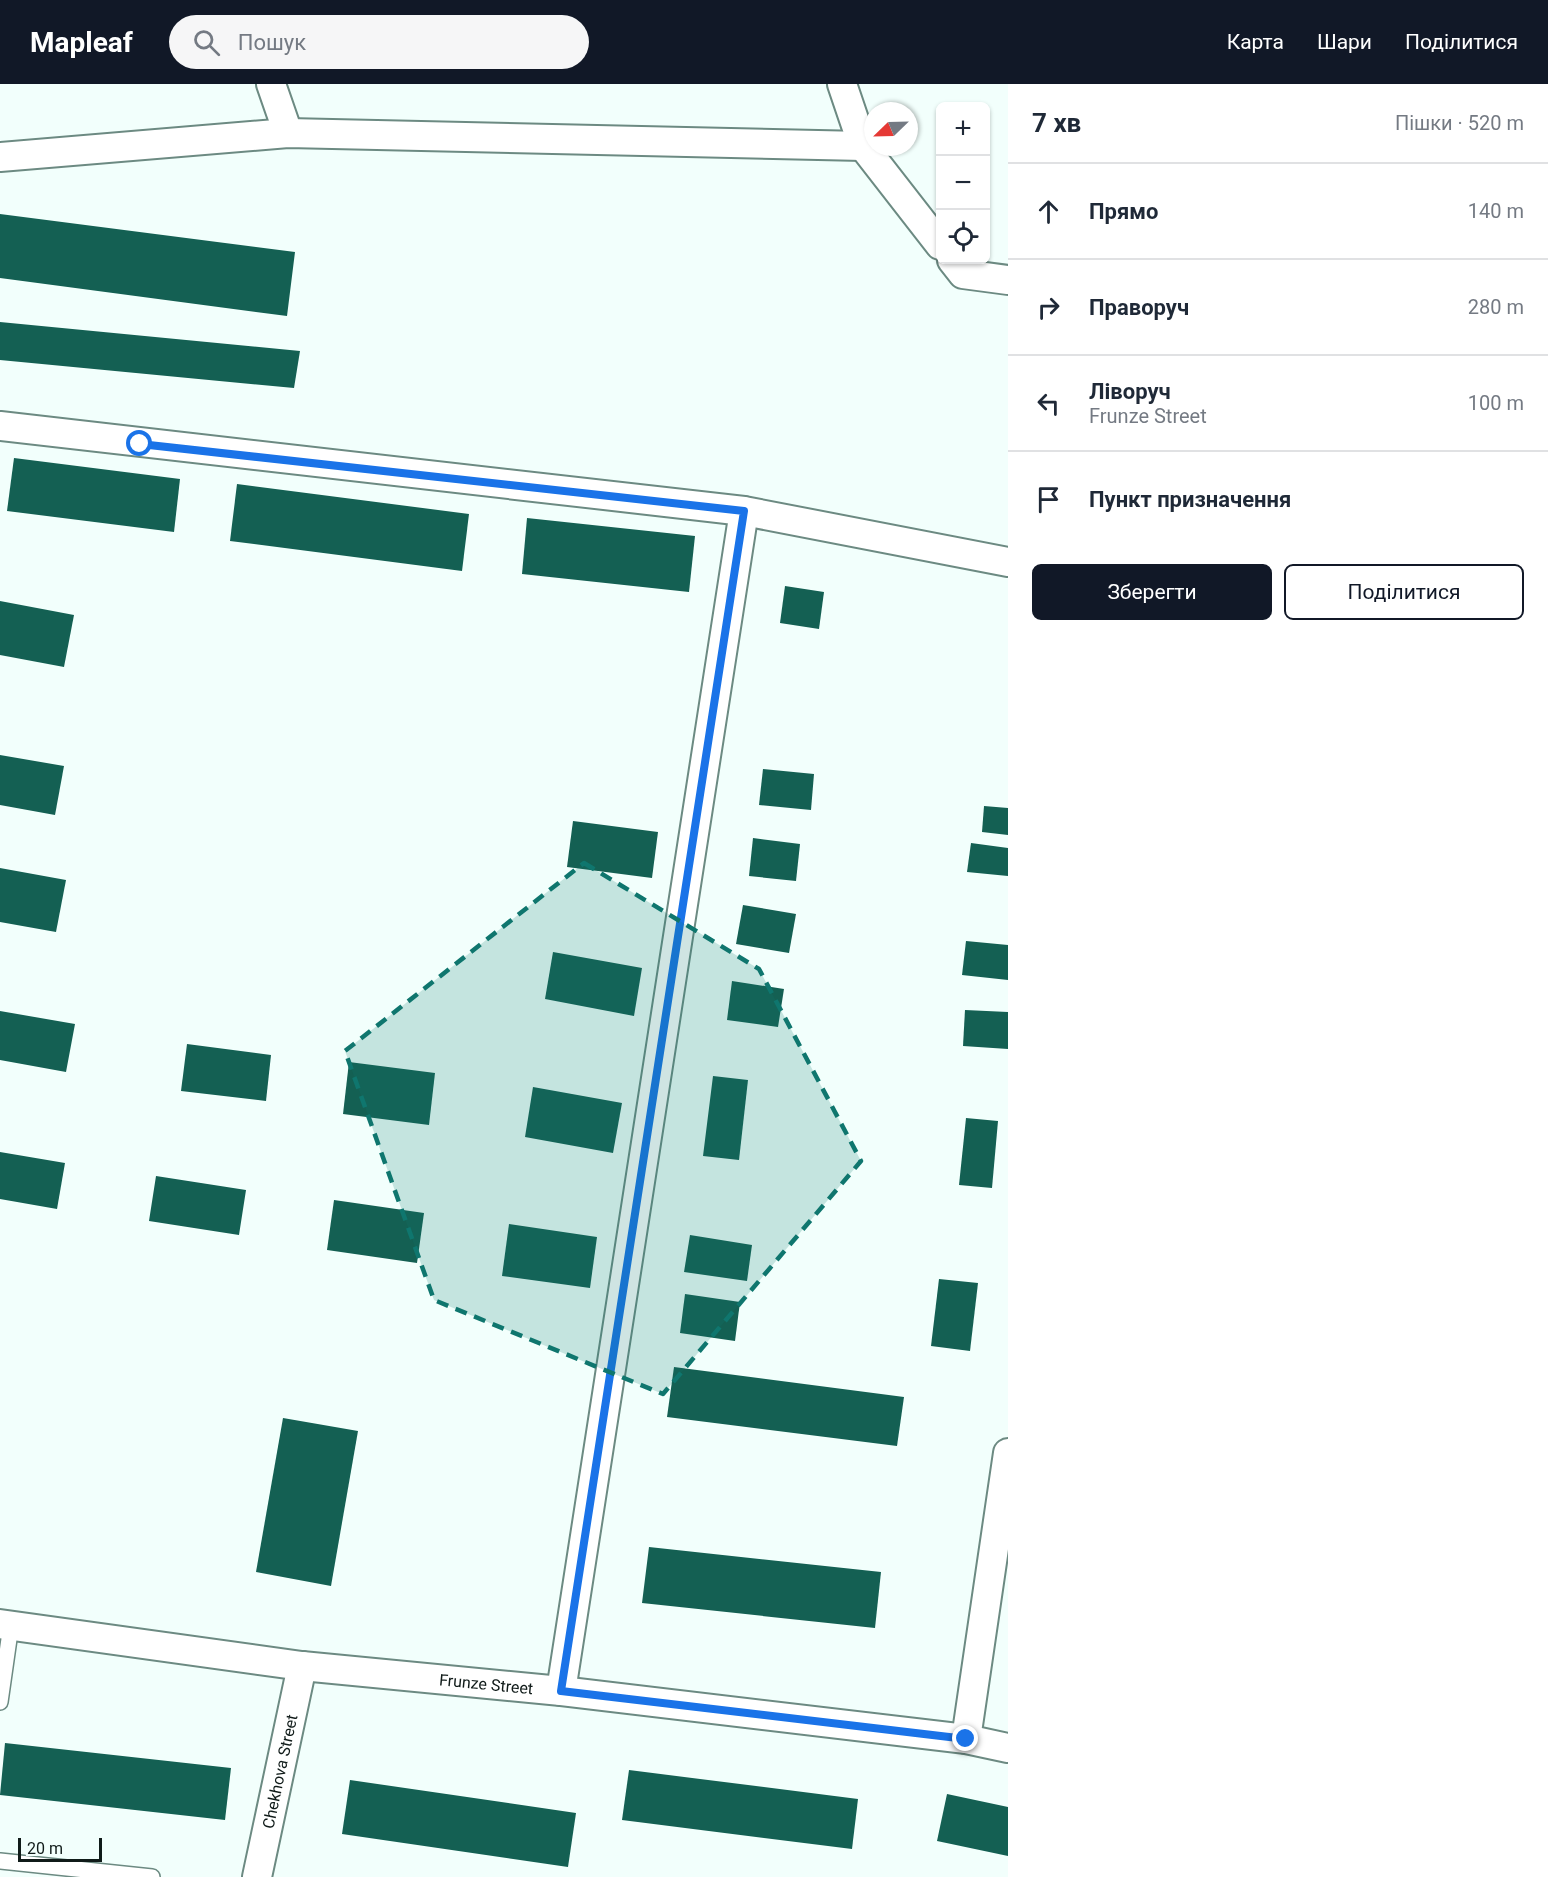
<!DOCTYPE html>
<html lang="uk">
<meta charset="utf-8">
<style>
body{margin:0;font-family:Roboto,sans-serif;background:#f6f6f7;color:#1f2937}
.controls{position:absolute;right:18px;top:18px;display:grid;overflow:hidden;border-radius:9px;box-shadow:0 2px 4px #0004}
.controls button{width:54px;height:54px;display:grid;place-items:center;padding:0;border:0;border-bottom:2px solid #e0e1e3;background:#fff;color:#1f2937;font:30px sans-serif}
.compass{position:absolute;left:864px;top:18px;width:54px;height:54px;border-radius:50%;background:#fff;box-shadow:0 2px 4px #0004;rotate:247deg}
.scale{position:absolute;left:18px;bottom:15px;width:84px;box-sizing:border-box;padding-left:6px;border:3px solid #101b19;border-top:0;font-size:16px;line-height:21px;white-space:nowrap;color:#101b19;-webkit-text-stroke:4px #f2fffc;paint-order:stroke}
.stop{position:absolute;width:18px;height:18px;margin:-14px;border:4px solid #1a73e8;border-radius:50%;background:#fff}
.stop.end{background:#1a73e8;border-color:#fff;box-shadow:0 2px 6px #0008}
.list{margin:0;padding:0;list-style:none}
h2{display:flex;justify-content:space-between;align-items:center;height:78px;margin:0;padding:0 24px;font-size:26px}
h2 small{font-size:20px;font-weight:400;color:#747a83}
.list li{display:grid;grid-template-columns:39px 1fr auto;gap:18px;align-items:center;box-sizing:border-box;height:96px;padding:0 24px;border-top:2px solid #e0e1e3}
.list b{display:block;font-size:22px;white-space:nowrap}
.list p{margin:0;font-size:20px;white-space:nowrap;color:#747a83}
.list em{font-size:20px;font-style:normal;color:#747a83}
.actions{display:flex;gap:12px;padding:18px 24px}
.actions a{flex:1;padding:14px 0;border:2px solid #111827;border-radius:9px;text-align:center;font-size:21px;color:#111827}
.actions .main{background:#111827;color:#fff}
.icon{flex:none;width:33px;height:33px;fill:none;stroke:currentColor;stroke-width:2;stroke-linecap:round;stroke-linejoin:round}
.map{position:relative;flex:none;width:1008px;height:1793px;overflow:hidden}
header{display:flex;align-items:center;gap:36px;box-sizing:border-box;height:84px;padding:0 30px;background:#111827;color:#fff}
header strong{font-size:28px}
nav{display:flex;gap:33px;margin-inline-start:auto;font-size:21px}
.search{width:420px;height:54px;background:#f6f6f7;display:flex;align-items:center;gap:15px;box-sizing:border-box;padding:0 21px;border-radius:33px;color:#747a83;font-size:22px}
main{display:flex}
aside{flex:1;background:#fff}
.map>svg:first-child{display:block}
.building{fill:#146053}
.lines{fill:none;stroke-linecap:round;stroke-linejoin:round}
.lane-casing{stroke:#6c8a82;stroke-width:18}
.street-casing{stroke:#6c8a82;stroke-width:32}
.lane{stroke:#fff;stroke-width:15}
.street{stroke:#fff;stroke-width:28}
.route{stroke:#1a73e8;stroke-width:8}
.marked{fill:#0f766e;fill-opacity:0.2;stroke:#0f766e;stroke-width:4.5;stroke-dasharray:12 8;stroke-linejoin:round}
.labels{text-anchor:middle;stroke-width:6;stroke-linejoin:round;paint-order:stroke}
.street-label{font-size:16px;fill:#101b19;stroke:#f2fffc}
</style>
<header>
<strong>Mapleaf</strong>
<div class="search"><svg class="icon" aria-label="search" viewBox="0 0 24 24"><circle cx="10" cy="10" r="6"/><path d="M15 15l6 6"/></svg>Пошук</div>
<nav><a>Карта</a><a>Шари</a><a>Поділитися</a></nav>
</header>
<main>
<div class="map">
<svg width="1008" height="1793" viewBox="0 0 1008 1793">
<rect width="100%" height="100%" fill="#f2fffc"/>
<g class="building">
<path d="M0,130L295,168L287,232L0,194Z"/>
<path d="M0,238L300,267L294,304L0,276Z"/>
<path d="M14,374L180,395L174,448L7,427Z"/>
<path d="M237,400L469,430L462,487L230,457Z"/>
<path d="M527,434L695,452L689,508L522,490Z"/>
<path d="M785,502L824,508L819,545L780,539Z"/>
<path d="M0,517L74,531L64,583L0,571Z"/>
<path d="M0,671L64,682L55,731L0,721Z"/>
<path d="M763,685L814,690L811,726L759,721Z"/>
<path d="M984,722L1008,724V751L982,748Z"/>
<path d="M573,737L658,748L652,794L567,783Z"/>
<path d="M753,754L800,760L796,797L749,792Z"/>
<path d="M971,759L1008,764V792L967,788Z"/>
<path d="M0,784L66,796L56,848L0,838Z"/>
<path d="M743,821L796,830L789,869L736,860Z"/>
<path d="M966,857L1008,861V896L962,891Z"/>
<path d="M553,868L642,884L634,932L545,915Z"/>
<path d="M732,897L784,905L778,943L727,936Z"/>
<path d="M965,926L1008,928V965L963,962Z"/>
<path d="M0,927L75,940L66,988L0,976Z"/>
<path d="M187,960L271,971L266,1017L181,1007Z"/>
<path d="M349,978L435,989L429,1041L343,1030Z"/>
<path d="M713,992L748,996L739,1076L703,1072Z"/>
<path d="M533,1003L622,1019L613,1069L525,1053Z"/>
<path d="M966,1034L998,1037L992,1104L959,1101Z"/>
<path d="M0,1068L65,1079L57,1125L0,1115Z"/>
<path d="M156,1092L246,1106L239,1151L149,1137Z"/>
<path d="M334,1116L424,1129L417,1179L327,1166Z"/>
<path d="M509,1140L597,1153L590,1204L502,1192Z"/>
<path d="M690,1151L752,1161L747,1197L684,1188Z"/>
<path d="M939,1195L978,1199L970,1267L931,1262Z"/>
<path d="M685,1210L740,1218L735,1257L680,1249Z"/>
<path d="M674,1283L904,1313L897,1362L667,1333Z"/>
<path d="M283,1334L358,1347L331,1502L256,1488Z"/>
<path d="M649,1463L881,1488L875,1544L642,1519Z"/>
<path d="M5,1659L231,1684L225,1736L0,1711Z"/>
<path d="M629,1686L858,1715L852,1765L622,1736Z"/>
<path d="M350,1696L576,1729L568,1783L342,1750Z"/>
<path d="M947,1710L1008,1723V1772L937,1757Z"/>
</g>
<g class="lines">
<defs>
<g id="lane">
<path d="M0,1618L11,1541"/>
<path d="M0,1777L152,1793"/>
</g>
<g id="street">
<path d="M271,0L288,49"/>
<path d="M842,0L863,62L940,161"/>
<path d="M0,73L288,49L863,62"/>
<path d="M952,176L963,190L1008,196"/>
<path d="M0,342L744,427L1008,478"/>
<path id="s1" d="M0,1540L302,1582L561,1607L966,1655L1008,1664"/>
<path d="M561,1607L744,427"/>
<path d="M966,1655L1008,1369"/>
<path id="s2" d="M257,1793L302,1582"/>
</g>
</defs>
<use href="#lane" class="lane-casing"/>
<use href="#street" class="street-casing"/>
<use href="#lane" class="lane"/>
<use href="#street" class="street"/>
</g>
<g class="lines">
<path class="route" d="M140,360L744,427L561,1607L966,1655"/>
</g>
<path class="marked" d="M584,779L759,885L861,1077L663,1310L434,1216L345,967Z"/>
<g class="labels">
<g class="street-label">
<text dy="6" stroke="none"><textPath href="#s1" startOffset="490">Frunze Street</textPath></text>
<text dy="6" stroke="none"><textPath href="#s2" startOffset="108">Chekhova Street</textPath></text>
</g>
</g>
</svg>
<div class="controls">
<button>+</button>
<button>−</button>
<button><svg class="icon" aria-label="locate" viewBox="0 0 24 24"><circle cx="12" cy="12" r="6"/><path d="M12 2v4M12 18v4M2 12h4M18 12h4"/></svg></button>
</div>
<svg class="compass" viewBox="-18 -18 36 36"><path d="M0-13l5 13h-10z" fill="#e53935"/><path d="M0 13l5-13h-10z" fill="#747a83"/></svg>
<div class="scale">20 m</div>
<div class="stop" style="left:140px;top:360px"></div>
<div class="stop end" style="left:966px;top:1655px"></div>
</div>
<aside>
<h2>7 хв<small>Пішки · 520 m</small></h2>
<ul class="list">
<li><svg class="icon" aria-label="ahead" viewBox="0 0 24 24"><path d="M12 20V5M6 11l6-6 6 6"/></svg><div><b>Прямо</b></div><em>140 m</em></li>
<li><svg class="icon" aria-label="right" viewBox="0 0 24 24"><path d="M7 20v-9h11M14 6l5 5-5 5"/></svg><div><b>Праворуч</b></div><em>280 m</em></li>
<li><svg class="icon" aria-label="left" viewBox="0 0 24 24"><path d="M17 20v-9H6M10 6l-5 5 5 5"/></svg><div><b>Ліворуч</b><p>Frunze Street</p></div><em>100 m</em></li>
<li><svg class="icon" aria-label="arrive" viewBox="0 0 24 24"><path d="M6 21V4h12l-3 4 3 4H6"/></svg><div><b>Пункт призначення</b></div></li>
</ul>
<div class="actions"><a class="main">Зберегти</a><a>Поділитися</a></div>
</aside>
</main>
